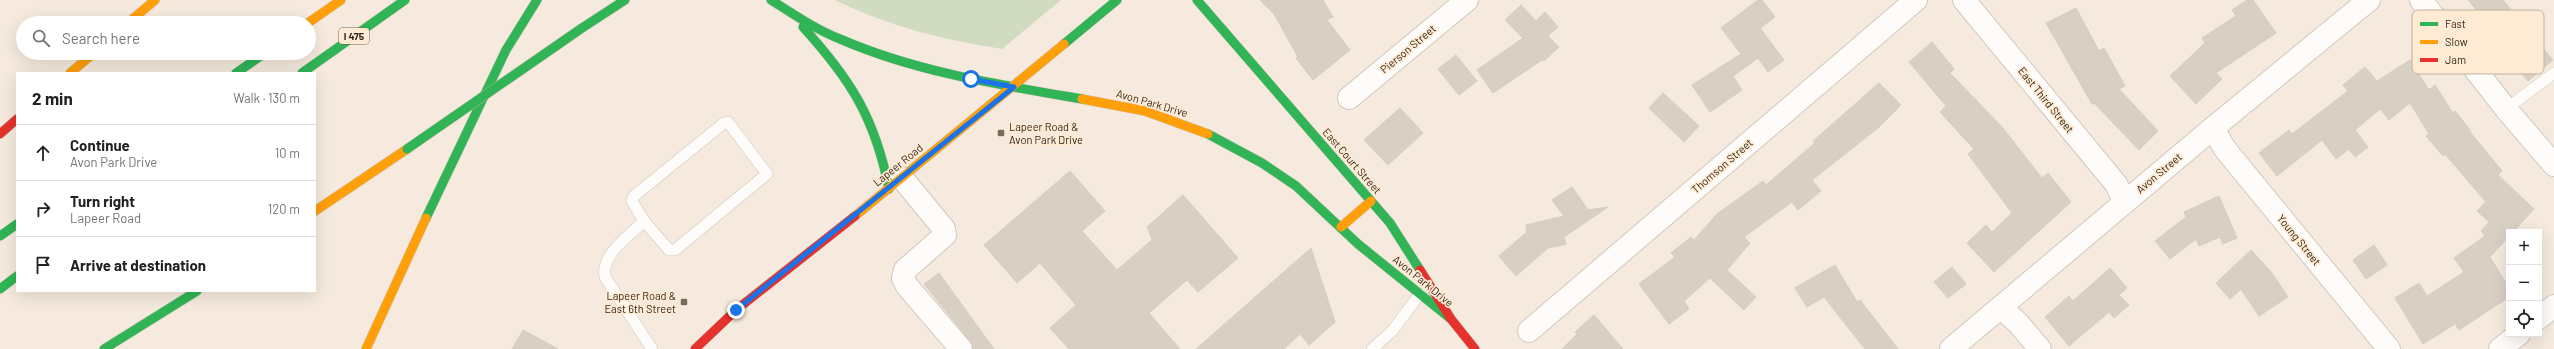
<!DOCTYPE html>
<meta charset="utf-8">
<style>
body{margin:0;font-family:Barlow,sans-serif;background:#f2f2f2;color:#202124}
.controls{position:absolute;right:12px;bottom:12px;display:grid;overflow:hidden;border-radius:0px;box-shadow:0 4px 16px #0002}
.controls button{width:36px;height:36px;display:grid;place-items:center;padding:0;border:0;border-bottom:1px solid #e0e0e0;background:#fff;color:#202124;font:20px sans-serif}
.stop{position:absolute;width:12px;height:12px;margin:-9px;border:3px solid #1a73e8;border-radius:50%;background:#fff}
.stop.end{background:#1a73e8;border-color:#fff;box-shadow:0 1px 4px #0008}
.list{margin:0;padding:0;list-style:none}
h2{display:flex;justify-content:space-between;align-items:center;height:52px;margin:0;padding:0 16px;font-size:17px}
h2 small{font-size:13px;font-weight:400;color:#757577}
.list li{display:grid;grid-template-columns:26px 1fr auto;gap:12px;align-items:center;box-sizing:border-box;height:56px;padding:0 16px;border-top:1px solid #e0e0e0}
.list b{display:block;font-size:15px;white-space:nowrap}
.list p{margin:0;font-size:13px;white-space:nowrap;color:#757577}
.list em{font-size:13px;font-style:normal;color:#757577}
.icon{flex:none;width:22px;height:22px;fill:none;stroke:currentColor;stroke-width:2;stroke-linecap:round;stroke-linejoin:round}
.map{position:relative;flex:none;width:2554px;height:349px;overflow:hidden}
.search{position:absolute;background:#fff;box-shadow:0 4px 16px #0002;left:16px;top:16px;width:300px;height:44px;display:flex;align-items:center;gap:10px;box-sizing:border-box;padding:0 14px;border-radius:22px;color:#757577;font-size:15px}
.panel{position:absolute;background:#fff;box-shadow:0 4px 16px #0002;left:16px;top:72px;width:300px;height:220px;border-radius:0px}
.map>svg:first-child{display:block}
.park{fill:#d1dbbf}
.building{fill:#d9d0c4;stroke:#d6ccc1}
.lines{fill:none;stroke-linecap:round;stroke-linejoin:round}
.lane-casing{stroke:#d1c7bc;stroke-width:12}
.street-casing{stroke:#d1c7bc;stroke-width:24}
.fast-casing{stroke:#d1c7bc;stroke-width:10}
.slow-casing{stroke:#d1c7bc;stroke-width:10}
.jam-casing{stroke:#d1c7bc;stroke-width:10}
.lane{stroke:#fefcfa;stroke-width:11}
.street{stroke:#fefcfa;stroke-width:22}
.fast{stroke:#30b455;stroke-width:9}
.slow{stroke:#ff9f0a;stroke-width:9}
.jam{stroke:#e5322d;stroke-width:9}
.fast-bridge-casing{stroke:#c1b5a6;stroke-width:10;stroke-linecap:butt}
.fast-bridge{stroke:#30b455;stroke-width:9}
.route{stroke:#1a73e8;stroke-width:5}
.poi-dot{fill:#766c60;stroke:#ffebd3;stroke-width:1.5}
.labels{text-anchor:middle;stroke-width:3.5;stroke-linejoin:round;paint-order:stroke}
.shield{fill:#ffebd3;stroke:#6f6254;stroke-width:1}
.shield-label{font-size:10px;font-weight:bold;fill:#31281d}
.street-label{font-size:11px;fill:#31281d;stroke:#ffebd3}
.poi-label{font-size:11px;fill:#31281d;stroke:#ffebd3;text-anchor:start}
.key{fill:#ffebd3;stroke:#c1b09c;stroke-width:1}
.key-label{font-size:11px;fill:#31281d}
</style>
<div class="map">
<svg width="2554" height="349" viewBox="0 0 2554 349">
<rect width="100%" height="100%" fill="#f5eadd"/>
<path class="park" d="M835,0H1061L1002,49C941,39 891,27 835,0Z"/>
<g class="building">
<path d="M1260,0H1323L1333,17L1327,20L1350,50L1313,80L1296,58L1298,57L1274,14Z"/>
<path d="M1758,0H1762L1775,17L1760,28L1784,60L1768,72L1758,58L1733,76L1742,90L1710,112L1692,85L1741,54L1721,28Z"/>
<path d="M2247,0H2253L2276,33L2216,73L2222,79L2196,104L2170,76L2205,43L2202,38L2236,16L2232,10Z"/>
<path d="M2468,0H2503L2553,60L2528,81L2511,61L2513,59L2486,29L2490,26Z"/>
<path d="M1521,5L1536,21L1545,12L1558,27L1548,36L1559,47L1544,61L1542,60L1493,93L1477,70L1523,38L1505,20Z"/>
<path d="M2076,8L2099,51L2104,48L2125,86L2119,89L2158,131L2139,150L2094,103L2092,104L2046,23Z"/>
<path d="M1932,42L1954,69L1950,73L2002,127L2042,178L2048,173L2071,202L1994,272L1967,243L1986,225L1992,232L2012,213L1968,154L1974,149L1940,112L1946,106L1909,62Z"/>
<path d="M1456,55L1477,81L1459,95L1438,69Z"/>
<path d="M2410,60L2429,90L2435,85L2453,113L2455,111L2471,131L2470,132L2502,171L2498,175L2534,209L2513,232H2509V236L2490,257L2509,288V297L2459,330L2455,324L2423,344L2395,298L2419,283L2427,296L2464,272L2454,258L2485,236L2481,231L2489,222L2477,211L2486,202L2445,154L2443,156L2426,136L2429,134L2410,103L2389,120L2380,109L2355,130L2368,147L2355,157L2349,149L2336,159L2322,140L2277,176L2259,153L2289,130L2292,134L2348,91L2343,85L2365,67L2377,81Z"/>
<path d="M1879,83L1901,105L1878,128L1812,180L1821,191L1798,210L1792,202L1744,237L1750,243L1727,270L1756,297L1744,310L1710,278L1684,301L1689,309L1669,324L1639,284L1675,257L1671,253L1691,237L1694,240L1717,214L1763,181L1766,185L1815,143L1813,141Z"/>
<path d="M1663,93L1699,126L1684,142L1649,108Z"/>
<path d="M1400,108L1423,133L1388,165L1364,140Z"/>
<path d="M1070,171L1105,211L1082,231L1117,270L1152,240L1147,227L1183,195L1238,258L1198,292L1187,280L1149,313L1180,349H1069L1050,328L1076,305L1040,263L1017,283L984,245Z"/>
<path d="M1572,187L1588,210L1608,207L1564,237L1566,244L1548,248L1516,276L1499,256L1527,232L1526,225L1564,216L1552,200Z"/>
<path d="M2219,196L2237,238L2223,244L2220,237L2199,246L2196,239L2170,259L2155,241L2186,217L2184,212Z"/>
<path d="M2374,245L2387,265L2366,279L2353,260Z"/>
<path d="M1311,248L1335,322L1309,345L1300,334L1284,349H1196Z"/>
<path d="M2251,250L2272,273L2288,297L2259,316L2241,289L2230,299L2216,283Z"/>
<path d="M1835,265L1857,302L1860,300L1898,349H1865L1824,297L1807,307L1795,288Z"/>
<path d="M1952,267L1966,284L1948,298L1934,282Z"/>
<path d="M2110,268L2127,288L2119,295L2129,305L2114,318L2109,312L2069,346L2045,317L2069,296L2073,301Z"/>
<path d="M939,273L994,349H973L970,341L924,284Z"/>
<path d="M1594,315L1623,349H1562L1577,334L1575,332Z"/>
<path d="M523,330L558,349H512Z"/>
</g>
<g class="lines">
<defs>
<g id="lane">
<path d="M2506,109L2554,73"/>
<path d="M728,122L767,174L675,250H669L644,221L632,201L634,196L724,123Z"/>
<path d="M644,221C629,236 601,254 605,277L652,349"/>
<path d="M1372,349L1392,331L1420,294"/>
</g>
<g id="street">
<path d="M1964,0L2116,184L2125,202"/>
<path d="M2421,0L2506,109L2554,165"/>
<path d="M1349,98L1467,0"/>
<path d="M2213,128L2225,149L2389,349"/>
<path d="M902,178L944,229L945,235L905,270L903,278L907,286L961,349"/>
<path d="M2001,308L2018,323L2040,349"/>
<path d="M2539,318L2554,306"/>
<path d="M1529,331L1916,0"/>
<path d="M1951,349L2213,128L2369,0"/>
<path d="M2500,349L2519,334"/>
</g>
<g id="fast">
<path d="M771,0C793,14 815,29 840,39C916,72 1000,85 1082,99"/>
<path d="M1197,0L1390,223L1420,270"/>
<path d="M803,27C851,80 875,118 889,189"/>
<path d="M582,28L625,0"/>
<path d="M1064,44L1117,0"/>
<path d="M236,73L265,53"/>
<path d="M302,73L405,0"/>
<path d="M1208,134L1262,163L1296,186L1358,244L1451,319"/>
<path d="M426,218L506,50L537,0"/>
<path d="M0,236L17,224"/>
<path d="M0,289L17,276"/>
<path d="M104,349L197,291"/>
</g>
<g id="slow">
<path d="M128,23L155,0"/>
<path d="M308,23L341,0"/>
<path d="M70,73L94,53"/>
<path d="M1082,99L1145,111L1208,134"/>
<path d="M315,211L407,149"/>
<path d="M855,216L1064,44"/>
<path d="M1341,227L1371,201"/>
<path d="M366,349L426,218"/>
</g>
<g id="jam">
<path d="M0,134L17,119"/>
<path d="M1420,270L1451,319L1475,349"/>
<path d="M695,349L736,310L855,216"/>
</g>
</defs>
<use href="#lane" class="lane-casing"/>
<use href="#street" class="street-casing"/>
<use href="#fast" class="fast-casing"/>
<use href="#slow" class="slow-casing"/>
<use href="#jam" class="jam-casing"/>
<use href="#lane" class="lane"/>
<use href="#street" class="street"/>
<use href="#fast" class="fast"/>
<use href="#slow" class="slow"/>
<use href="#jam" class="jam"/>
<defs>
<path id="fast-bridge" d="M407,149L582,28"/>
</defs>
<use href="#fast-bridge" class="fast-bridge-casing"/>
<use href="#fast-bridge" class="fast-bridge"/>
</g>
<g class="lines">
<path class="route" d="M736,310L1014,87L971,79"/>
</g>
<g class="poi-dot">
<rect x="997" y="129" width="8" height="8" rx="2"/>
<rect x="680" y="298" width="8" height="8" rx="2"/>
</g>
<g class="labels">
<rect class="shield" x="339" y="28" width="30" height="16" rx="3"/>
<g class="shield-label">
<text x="354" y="40">I 475</text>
</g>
<g class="street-label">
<text transform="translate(1408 49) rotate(-40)" y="4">Pierson Street</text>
<text transform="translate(2046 100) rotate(51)" y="4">East Third Street</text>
<text transform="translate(1152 103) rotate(16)" y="4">Avon Park Drive</text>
<text transform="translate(1352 161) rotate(49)" y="4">East Court Street</text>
<text transform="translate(898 165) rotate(-39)" y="4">Lapeer Road</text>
<text transform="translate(1722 166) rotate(-41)" y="4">Thomson Street</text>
<text transform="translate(2159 173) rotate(-40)" y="4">Avon Street</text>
<text transform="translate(2299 240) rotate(51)" y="4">Young Street</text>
<text transform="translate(1423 281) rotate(39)" y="4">Avon Park Drive</text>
</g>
<g class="poi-label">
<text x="1009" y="131">Lapeer Road &amp;<tspan x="1009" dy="13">Avon Park Drive</tspan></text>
<text x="676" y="300" text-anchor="end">Lapeer Road &amp;<tspan x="676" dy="13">East 6th Street</tspan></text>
</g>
</g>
<rect x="2412" y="10" width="132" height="64" rx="6" class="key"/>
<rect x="2420" y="22" width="18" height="4" fill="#30b455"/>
<rect x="2420" y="40" width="18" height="4" fill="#ff9f0a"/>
<rect x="2420" y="58" width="18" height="4" fill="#e5322d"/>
<g class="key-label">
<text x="2445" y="28">Fast</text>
<text x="2445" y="46">Slow</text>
<text x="2445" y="64">Jam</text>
</g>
</svg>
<div class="controls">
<button>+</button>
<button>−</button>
<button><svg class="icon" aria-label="locate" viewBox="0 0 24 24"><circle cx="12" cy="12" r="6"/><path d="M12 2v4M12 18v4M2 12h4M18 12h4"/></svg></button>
</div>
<div class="stop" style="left:971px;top:79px"></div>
<div class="stop end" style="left:736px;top:310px"></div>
<div class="search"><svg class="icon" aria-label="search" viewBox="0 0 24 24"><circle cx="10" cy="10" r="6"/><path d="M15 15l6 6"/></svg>Search here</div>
<section class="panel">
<h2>2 min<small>Walk · 130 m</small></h2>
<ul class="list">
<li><svg class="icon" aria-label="ahead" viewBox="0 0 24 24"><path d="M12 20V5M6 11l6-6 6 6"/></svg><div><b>Continue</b><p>Avon Park Drive</p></div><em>10 m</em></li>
<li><svg class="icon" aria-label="right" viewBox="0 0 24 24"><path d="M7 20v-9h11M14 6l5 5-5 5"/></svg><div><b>Turn right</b><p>Lapeer Road</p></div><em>120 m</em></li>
<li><svg class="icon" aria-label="arrive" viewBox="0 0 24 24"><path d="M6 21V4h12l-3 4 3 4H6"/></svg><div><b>Arrive at destination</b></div></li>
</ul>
</section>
</div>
